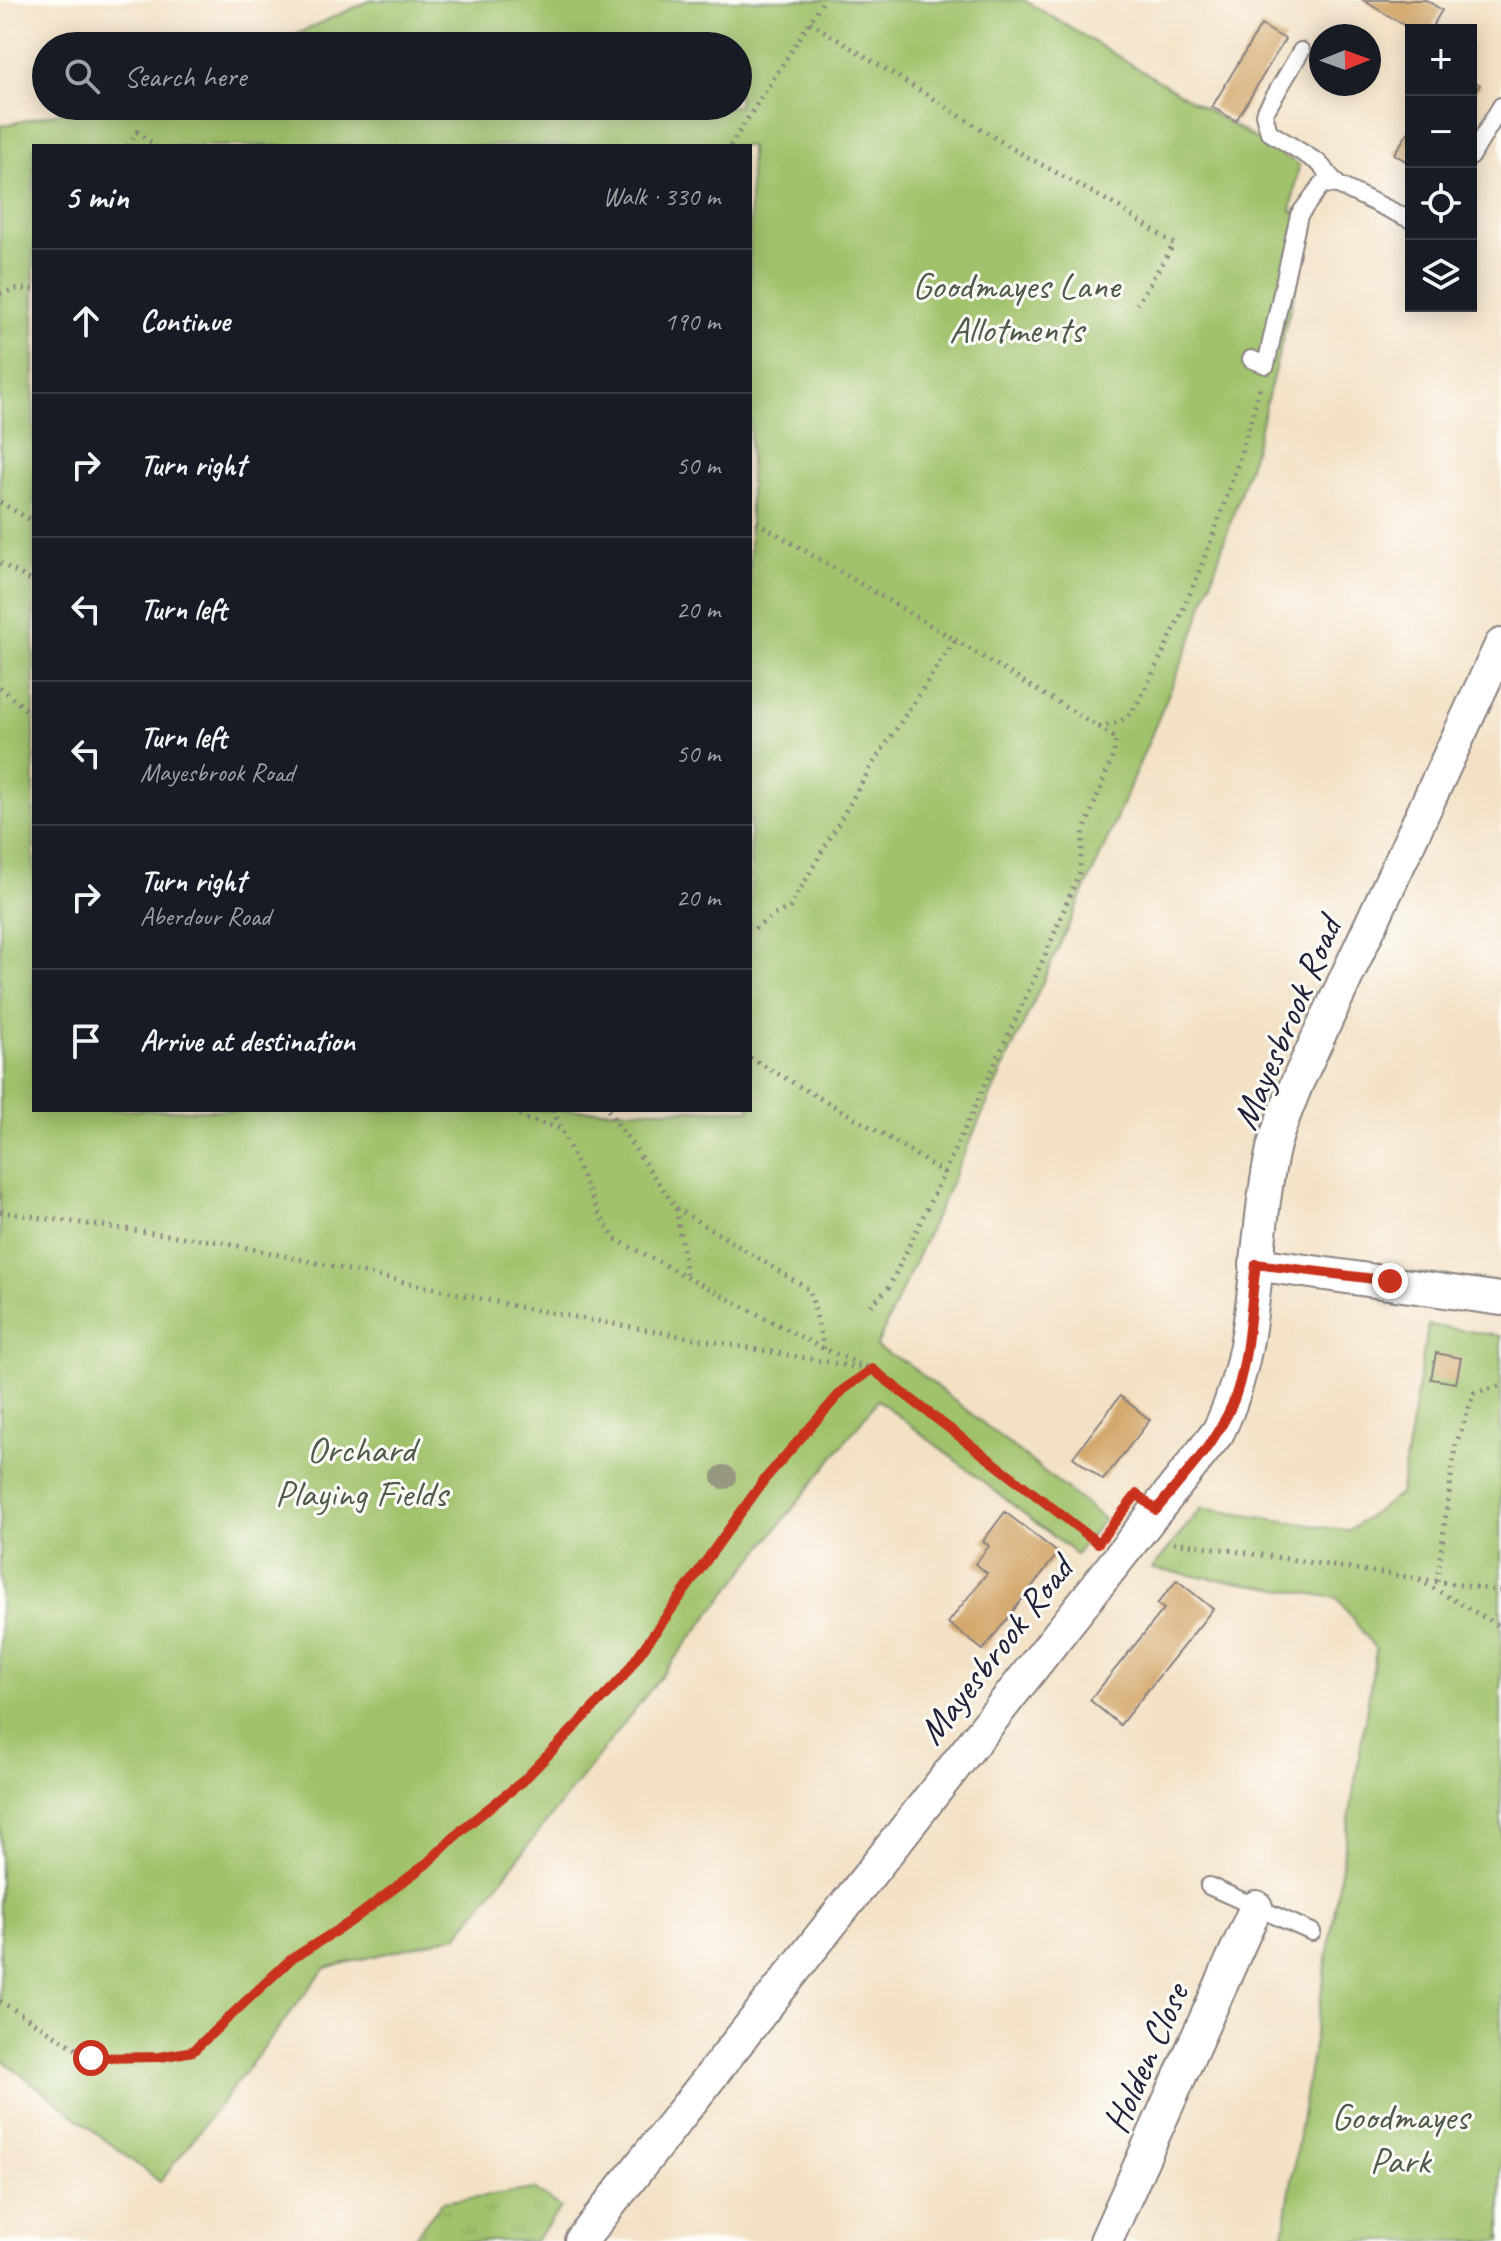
<!DOCTYPE html>
<meta charset="utf-8">
<style>
body{margin:0;font-family:Caveat,sans-serif;background:#20242c;color:#f1f3f6}
.controls{position:absolute;right:24px;top:24px;display:grid;overflow:hidden;border-radius:0px;box-shadow:0 4px 20px #0003}
.controls button{width:72px;height:72px;display:grid;place-items:center;padding:0;border:0;border-bottom:2px solid #363941;background:#171b24;color:#f1f3f6;font:40px sans-serif}
.compass{position:absolute;left:1309px;top:24px;width:72px;height:72px;border-radius:50%;background:#171b24;box-shadow:0 4px 20px #0003;rotate:89deg}
.stop{position:absolute;width:24px;height:24px;margin:-18px;border:6px solid #c8321e;border-radius:50%;background:#fff}
.stop.end{background:#c8321e;border-color:#fff;box-shadow:0 2px 8px #0008}
.list{margin:0;padding:0;list-style:none}
h2{display:flex;justify-content:space-between;align-items:center;height:104px;margin:0;padding:0 32px;font-size:34px}
h2 small{font-size:26px;font-weight:400;color:#9ea1a6}
.list li{display:grid;grid-template-columns:52px 1fr auto;gap:24px;align-items:center;box-sizing:border-box;height:144px;padding:0 32px;border-top:2px solid #363941}
.list b{display:block;font-size:30px;white-space:nowrap}
.list p{margin:0;font-size:26px;white-space:nowrap;color:#9ea1a6}
.list em{font-size:26px;font-style:normal;color:#9ea1a6}
.icon{flex:none;width:44px;height:44px;fill:none;stroke:currentColor;stroke-width:2;stroke-linecap:round;stroke-linejoin:round}
.map{position:relative;flex:none;width:1501px;height:2241px;overflow:hidden}
.search{position:absolute;background:#171b24;box-shadow:0 4px 20px #0003;left:32px;top:32px;width:720px;height:88px;display:flex;align-items:center;gap:20px;box-sizing:border-box;padding:0 28px;border-radius:44px;color:#9ea1a6;font-size:30px}
.panel{position:absolute;background:#171b24;box-shadow:0 4px 20px #0003;left:32px;top:144px;width:720px;height:968px;border-radius:0px}
.map>svg:first-child{display:block}
.grass{fill:url(#grass-tufts);stroke:#617254;stroke-width:2}
.green{fill:#a0c26c;stroke:#617254;stroke-width:2;fill-rule:evenodd}
.building{fill:#d4a96e}
.lines{fill:none;stroke-linecap:round;stroke-linejoin:round}
.lane-casing{stroke:#8a8280;stroke-width:20}
.street-casing{stroke:#8a8280;stroke-width:36}
.path{stroke:#8a8280;stroke-width:5;stroke-dasharray:2 6;stroke-linecap:butt}
.lane{stroke:#fff;stroke-width:16}
.street{stroke:#fff;stroke-width:32}
.tree{fill:#989782}
.route{stroke:#c8321e;stroke-width:10}
.labels{text-anchor:middle;stroke-width:6;stroke-linejoin:round;paint-order:stroke}
.park-label{font-size:38px;fill:#4e5a4c;stroke:#fdfcf7}
.street-label{font-size:38px;fill:#22223b;stroke:#fdfcf7}
</style>
<div class="map">
<svg width="1501" height="2241" viewBox="0 0 1501 2241">
<defs>
<pattern id="grass-tufts" width="24" height="20" patternUnits="userSpaceOnUse" patternTransform="scale(2)"><rect width="24" height="20" fill="#a0c26c"/><path d="M3 7l-1-3M5 7V3M7 7l1-3M15 17l-1-3M17 17v-4M19 17l1-3" fill="none" stroke="#8aa65e"/></pattern>
</defs>
<rect width="100%" height="100%" fill="#fdfcf7"/>
<filter id="ink" filterUnits="userSpaceOnUse"><feTurbulence type="fractalNoise" baseFrequency=".0125" numOctaves="2"/><feDisplacementMap in="SourceGraphic" scale="16" xChannelSelector="R" yChannelSelector="G"/><feConvolveMatrix kernelMatrix="1 2 1 2 8 2 1 2 1" color-interpolation-filters="sRGB"/></filter>
<filter id="wash" filterUnits="userSpaceOnUse"><feTurbulence type="fractalNoise" baseFrequency=".006" numOctaves="4" result="noise"/><feDisplacementMap in="SourceGraphic" scale="32" xChannelSelector="R" yChannelSelector="G"/><feGaussianBlur stdDeviation="1.8" result="paint"/><feColorMatrix in="noise" values="0 0 0 0 0 0 0 0 0 0 0 0 0 0 0 0 0 1.4 0 .05"/><feComposite in="paint" operator="in"/></filter>
<g filter="url(#wash)">
<rect width="100%" height="100%" fill="#f3e1c5"/>
<path class="grass" d="M534,2189L561,2208L535,2241H411L442,2202Z"/>
<g class="green">
<path d="M371,0H1024L1299,165L1291,211L1313,220L1254,451L1193,636L1103,850L876,1347L907,1363L1104,1519L1076,1554L878,1400L457,1936L325,1968L160,2182L0,2058V126L88,106H738V46H270ZM34,146H750V1110H34Z"/>
<path d="M1428,1325L1501,1336V2241H1282L1376,1650L1337,1598L1152,1569L1201,1508L1349,1531L1400,1494Z"/>
</g>
<g id="blocks">
<g class="building">
<path d="M1363,0H1426L1442,10L1430,30H1412Z"/>
<path d="M1261,25L1285,39L1236,121L1212,107Z"/>
<path d="M1471,79L1480,85L1471,98Z"/>
<path d="M1411,128V164L1394,154Z"/>
<path d="M1436,1353L1461,1358L1456,1383L1431,1379Z"/>
<path d="M1120,1396L1150,1420L1103,1480L1073,1457Z"/>
<path d="M1005,1512L1058,1553L983,1650L948,1623L987,1573L975,1564L989,1546L983,1541Z"/>
<path d="M1177,1580L1213,1609L1120,1725L1090,1700L1164,1609L1157,1604Z"/>
</g>
</g>
</g>
<g filter="url(#ink)">
<use href="#blocks" fill-opacity="0" stroke="#8a8280" stroke-width="2"/>
<g class="lines">
<defs>
<g id="lane">
<path d="M1301,51L1264,114L1269,132L1319,163L1338,185"/>
<path d="M1471,157L1501,106"/>
<path d="M1251,359L1266,365L1299,215L1322,184L1338,185L1411,220"/>
<path d="M1209,1886L1312,1932"/>
</g>
<g id="street">
<path d="M1256,1264L1501,1299"/>
<path d="M581,2241L1218,1432C1261,1347 1252,1241 1273,1149C1278,1128 1288,1106 1296,1085L1501,645"/>
<path d="M1106,2241L1256,1907"/>
</g>
</defs>
<use href="#lane" class="lane-casing"/>
<use href="#street" class="street-casing"/>
<g class="path">
<path d="M810,22L1013,149L1119,207L1174,244L1137,304"/>
<path d="M128,146L137,132L156,146"/>
<path d="M730,146L824,0"/>
<path d="M0,293L16,289H34"/>
<path d="M0,502L34,522"/>
<path d="M750,518L955,640L871,767L790,907L774,915L750,932"/>
<path d="M0,563L34,582"/>
<path d="M955,640L1098,727C1105,725 1116,724 1122,720C1136,712 1145,688 1152,675C1199,583 1233,486 1260,388"/>
<path d="M0,687L34,717"/>
<path d="M750,1058L886,1136L944,1173L889,1287L870,1307"/>
<path d="M513,1110L526,1119L562,1129"/>
<path d="M553,1110L598,1212L615,1239L824,1349L872,1369L1092,1538"/>
<path d="M608,1110L676,1208L686,1275"/>
<path d="M944,1173L1048,949L1079,873L1084,831L1114,753L1116,739L1099,727"/>
<path d="M676,1208L810,1290L824,1349"/>
<path d="M0,1212L220,1242L524,1308L861,1368"/>
<path d="M1174,1542L1501,1591"/>
<path d="M1419,1580L1501,1627"/>
<path d="M1437,1581L1455,1448L1474,1393L1501,1386"/>
<path d="M0,2001L91,2058L160,2057L193,2051L290,1960L350,1922L425,1865L464,1828L523,1781L623,1677L764,1480L843,1390L872,1369"/>
</g>
<use href="#lane" class="lane"/>
<use href="#street" class="street"/>
</g>
<circle class="tree" cx="724" cy="1477" r="12"/>
</g>
<g class="lines" filter="url(#ink)">
<path class="route" d="M91,2058L160,2057L193,2051L290,1960L350,1922L425,1865L464,1828L523,1781L623,1677L764,1480L843,1390L872,1369L1098,1543L1137,1494L1156,1510C1183,1477 1215,1444 1232,1405C1249,1365 1250,1308 1256,1264L1390,1281"/>
</g>
<g class="labels">
<g class="park-label">
<text x="1016" y="298">Goodmayes Lane<tspan x="1016" dy="44">Allotments</tspan></text>
<text x="361" y="1462">Orchard<tspan x="361" dy="44">Playing Fields</tspan></text>
<text x="1400" y="2129">Goodmayes<tspan x="1400" dy="44">Park</tspan></text>
</g>
<g class="street-label">
<text transform="translate(1286 1023) rotate(-67)" y="13">Mayesbrook Road</text>
<text transform="translate(995 1650) rotate(-52)" y="13">Mayesbrook Road</text>
<text transform="translate(1145 2058) rotate(-66)" y="13">Holden Close</text>
</g>
</g>
</svg>
<div class="controls">
<button>+</button>
<button>−</button>
<button><svg class="icon" aria-label="locate" viewBox="0 0 24 24"><circle cx="12" cy="12" r="6"/><path d="M12 2v4M12 18v4M2 12h4M18 12h4"/></svg></button>
<button><svg class="icon" aria-label="layers" viewBox="0 0 24 24"><path d="M12 4l9 5-9 5-9-5zM3 14l9 5 9-5"/></svg></button>
</div>
<svg class="compass" viewBox="-18 -18 36 36"><path d="M0-13l5 13h-10z" fill="#e53935"/><path d="M0 13l5-13h-10z" fill="#9ea1a6"/></svg>
<div class="stop" style="left:91px;top:2058px"></div>
<div class="stop end" style="left:1390px;top:1281px"></div>
<div class="search"><svg class="icon" aria-label="search" viewBox="0 0 24 24"><circle cx="10" cy="10" r="6"/><path d="M15 15l6 6"/></svg>Search here</div>
<section class="panel">
<h2>5 min<small>Walk · 330 m</small></h2>
<ul class="list">
<li><svg class="icon" aria-label="ahead" viewBox="0 0 24 24"><path d="M12 20V5M6 11l6-6 6 6"/></svg><div><b>Continue</b></div><em>190 m</em></li>
<li><svg class="icon" aria-label="right" viewBox="0 0 24 24"><path d="M7 20v-9h11M14 6l5 5-5 5"/></svg><div><b>Turn right</b></div><em>50 m</em></li>
<li><svg class="icon" aria-label="left" viewBox="0 0 24 24"><path d="M17 20v-9H6M10 6l-5 5 5 5"/></svg><div><b>Turn left</b></div><em>20 m</em></li>
<li><svg class="icon" aria-label="left" viewBox="0 0 24 24"><path d="M17 20v-9H6M10 6l-5 5 5 5"/></svg><div><b>Turn left</b><p>Mayesbrook Road</p></div><em>50 m</em></li>
<li><svg class="icon" aria-label="right" viewBox="0 0 24 24"><path d="M7 20v-9h11M14 6l5 5-5 5"/></svg><div><b>Turn right</b><p>Aberdour Road</p></div><em>20 m</em></li>
<li><svg class="icon" aria-label="arrive" viewBox="0 0 24 24"><path d="M6 21V4h12l-3 4 3 4H6"/></svg><div><b>Arrive at destination</b></div></li>
</ul>
</section>
</div>
